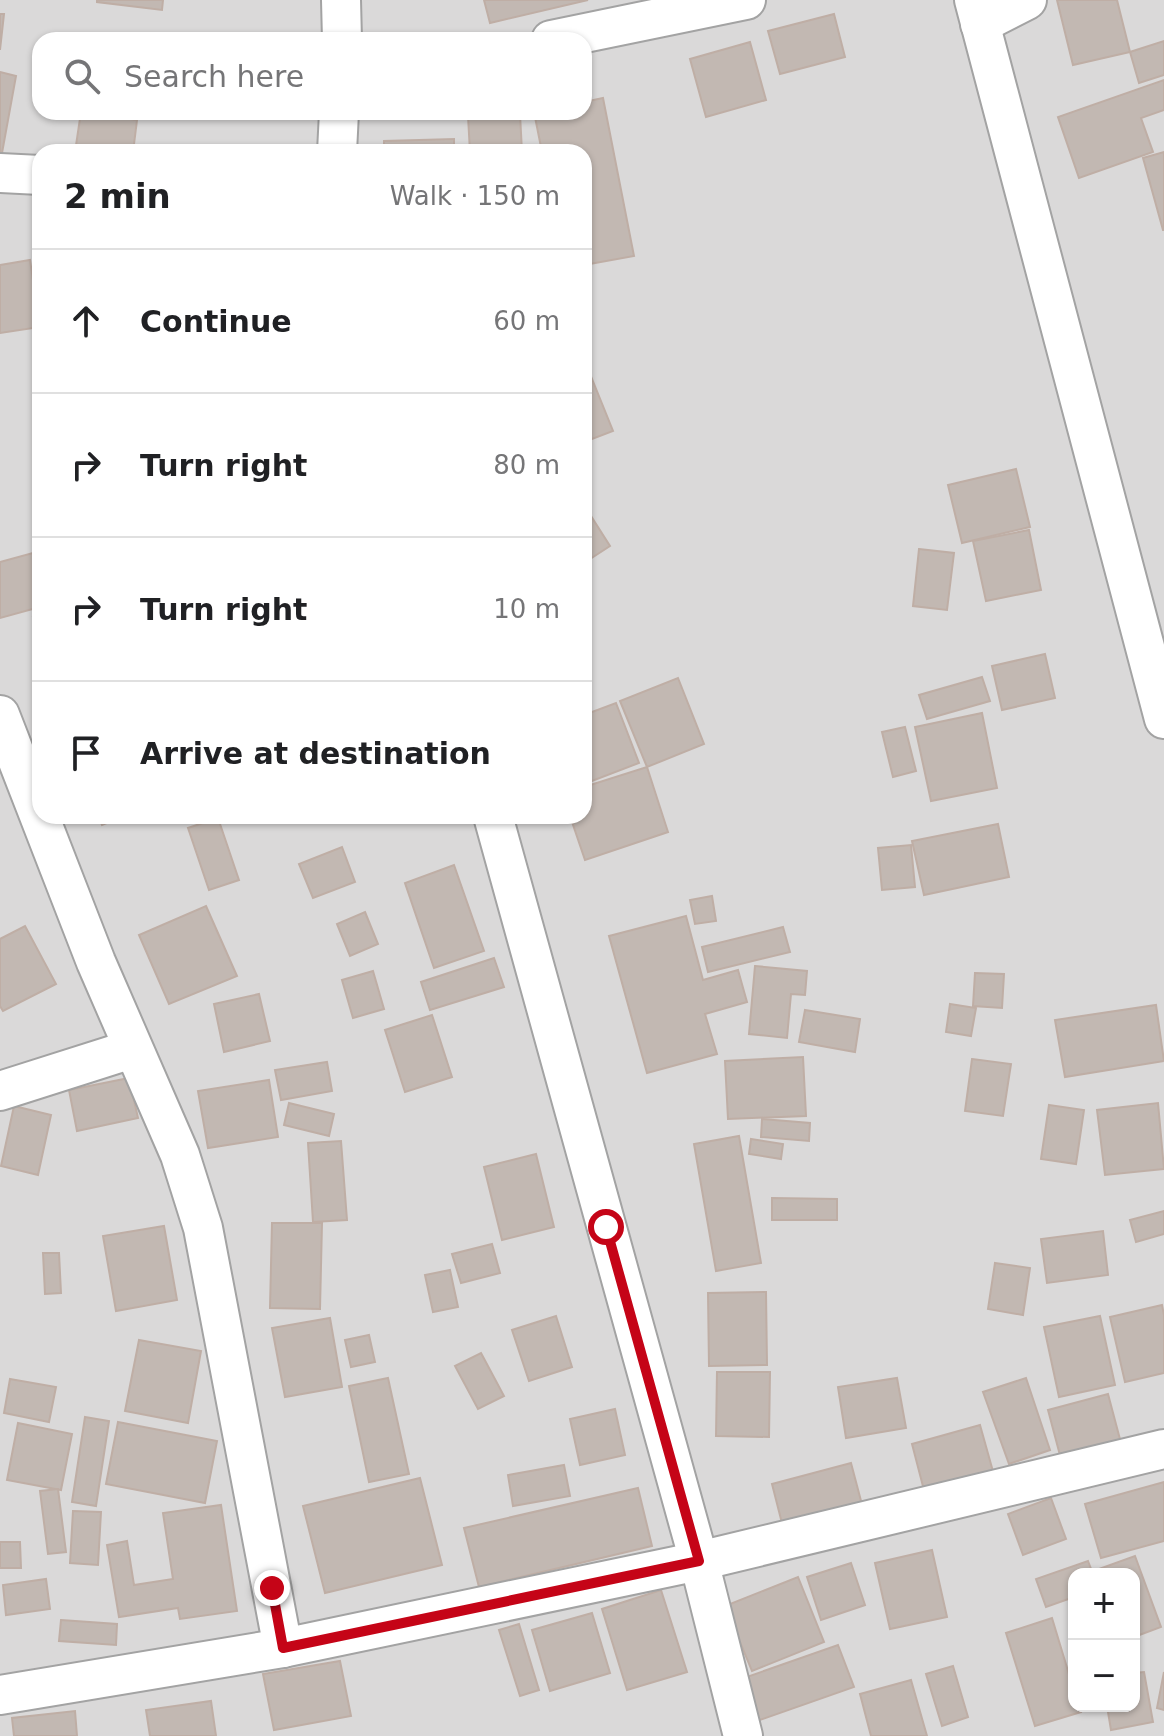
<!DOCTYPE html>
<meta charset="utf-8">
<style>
body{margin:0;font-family:"DejaVu Sans",sans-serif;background:#f2f2f2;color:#202124}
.controls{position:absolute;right:24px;bottom:24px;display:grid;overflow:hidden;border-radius:16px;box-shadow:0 2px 6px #0004}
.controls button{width:72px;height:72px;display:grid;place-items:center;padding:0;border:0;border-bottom:2px solid #e0e0e0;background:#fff;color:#202124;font:40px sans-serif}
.stop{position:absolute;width:24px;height:24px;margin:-18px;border:6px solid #c50417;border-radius:50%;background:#fff}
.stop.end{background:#c50417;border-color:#fff;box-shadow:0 2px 8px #0008}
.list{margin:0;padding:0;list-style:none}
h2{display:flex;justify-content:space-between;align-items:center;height:104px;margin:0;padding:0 32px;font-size:34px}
h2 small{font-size:26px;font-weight:400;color:#757577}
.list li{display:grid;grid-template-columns:52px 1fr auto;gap:24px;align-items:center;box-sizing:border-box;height:144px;padding:0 32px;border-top:2px solid #e0e0e0}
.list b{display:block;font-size:30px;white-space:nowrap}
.list em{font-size:26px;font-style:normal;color:#757577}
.icon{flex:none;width:44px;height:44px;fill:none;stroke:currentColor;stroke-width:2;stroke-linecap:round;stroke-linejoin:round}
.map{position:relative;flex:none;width:1164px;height:1736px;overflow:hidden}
.search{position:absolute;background:#fff;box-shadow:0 2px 6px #0004;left:32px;top:32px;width:560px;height:88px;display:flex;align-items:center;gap:20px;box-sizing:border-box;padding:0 28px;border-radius:24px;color:#757577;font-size:30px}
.panel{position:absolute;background:#fff;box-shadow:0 2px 6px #0004;left:32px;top:144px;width:560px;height:680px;border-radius:24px}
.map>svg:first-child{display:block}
.residential{fill:#dad9d9;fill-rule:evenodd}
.building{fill:#c2b8b2;stroke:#bfaea5;stroke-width:2}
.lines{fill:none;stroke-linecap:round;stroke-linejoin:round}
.street-casing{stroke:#a3a3a3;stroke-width:42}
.street{stroke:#fff;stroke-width:38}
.route{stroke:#c50417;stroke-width:10}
</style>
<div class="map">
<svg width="1164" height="1736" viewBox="0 0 1164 1736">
<rect width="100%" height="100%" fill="#eee9e2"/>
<path class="residential" d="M0,0H1164V1736H0ZM40,40H584V112H40ZM40,152H584V816H40ZM1074,1574H1134V1706H1074Z"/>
<g class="building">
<path d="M97,0H163L162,10L97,2Z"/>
<path d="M484,0H588L490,23Z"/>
<path d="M1057,0H1117L1130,52L1073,65Z"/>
<path d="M0,14H4L0,50Z"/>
<path d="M834,14L845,57L780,74L768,31Z"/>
<path d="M1164,41V75L1139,83L1130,52Z"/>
<path d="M750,42L766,100L706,117L690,59Z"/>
<path d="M0,72L16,76L0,164Z"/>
<path d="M1164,80V110L1141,118L1153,152L1079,178L1058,117Z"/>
<path d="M603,98L634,256L584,265V152H542L534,112H584V102Z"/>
<path d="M81,112L137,120L133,152H75Z"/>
<path d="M520,114L522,152H470L468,116Z"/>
<path d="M454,139V152H384V141Z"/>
<path d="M1164,152V230H1163L1143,158Z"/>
<path d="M30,260L40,327L0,333V265Z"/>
<path d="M584,359L613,431L584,442Z"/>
<path d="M1016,469L1030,527L962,543L948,485Z"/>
<path d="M584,505L610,546L584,563Z"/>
<path d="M1029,530L1041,590L986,601L973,541Z"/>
<path d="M919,549L954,553L947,610L913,606Z"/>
<path d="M40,551V607L0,618V562Z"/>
<path d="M40,616V655L33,617Z"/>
<path d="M1045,654L1055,698L1002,710L992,666Z"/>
<path d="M982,677L990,701L927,719L919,695Z"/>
<path d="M678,678L704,744L647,767L620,701Z"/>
<path d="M616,703L639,763L584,784V715Z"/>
<path d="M982,713L997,788L931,801L915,727Z"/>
<path d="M905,727L916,771L893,777L882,732Z"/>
<path d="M647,767L668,832L585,860L570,816H584V787Z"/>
<path d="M98,816H124L102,825Z"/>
<path d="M218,818L239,880L209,890L188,828Z"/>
<path d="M998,824L1009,877L924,895L912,841Z"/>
<path d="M911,845L915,887L882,890L878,848Z"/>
<path d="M342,847L355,882L313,898L299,864Z"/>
<path d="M454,865L484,951L434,968L405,883Z"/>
<path d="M712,896L716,921L695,924L690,900Z"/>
<path d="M206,906L237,976L169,1004L139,935Z"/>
<path d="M365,912L378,944L350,956L337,924Z"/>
<path d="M686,916L703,980L738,970L747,1002L705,1014L717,1054L647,1073L609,936Z"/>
<path d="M25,926L56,984L3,1011L0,1006V939Z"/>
<path d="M783,927L790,952L708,972L702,947Z"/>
<path d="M494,958L504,987L430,1010L421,982Z"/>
<path d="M755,966L807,971L805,995L791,994L787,1038L749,1034Z"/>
<path d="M373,971L384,1009L353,1018L342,980Z"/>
<path d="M975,973L1004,974L1002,1008L973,1006Z"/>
<path d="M259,994L270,1041L224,1052L214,1004Z"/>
<path d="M950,1004L976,1008L971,1036L946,1032Z"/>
<path d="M1156,1005L1164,1061L1065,1077L1055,1020Z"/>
<path d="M805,1010L860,1019L855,1052L799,1042Z"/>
<path d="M432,1015L452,1077L405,1092L385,1030Z"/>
<path d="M803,1057L806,1116L728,1119L725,1061Z"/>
<path d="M972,1059L1011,1064L1003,1116L965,1111Z"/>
<path d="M327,1062L332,1091L281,1100L275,1070Z"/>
<path d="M129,1078L138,1118L77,1131L69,1090Z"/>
<path d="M269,1080L278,1137L208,1148L198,1091Z"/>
<path d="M289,1103L334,1114L329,1136L284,1125Z"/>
<path d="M1158,1103L1164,1169L1105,1175L1097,1110Z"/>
<path d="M1049,1105L1084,1110L1076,1164L1041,1159Z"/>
<path d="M14,1106L51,1115L38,1175L1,1166Z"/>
<path d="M762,1119L810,1123L809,1141L761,1137Z"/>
<path d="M739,1136L761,1263L716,1271L694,1144Z"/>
<path d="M751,1139L783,1144L781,1159L749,1154Z"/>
<path d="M341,1141L347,1220L313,1222L308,1143Z"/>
<path d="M536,1154L554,1227L502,1240L484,1167Z"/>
<path d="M772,1198L837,1199V1220H772Z"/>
<path d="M1164,1211V1234L1136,1242L1130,1220Z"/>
<path d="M272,1223H322L320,1309L270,1308Z"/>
<path d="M164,1226L177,1300L116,1311L103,1236Z"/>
<path d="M1103,1231L1108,1275L1047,1283L1041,1239Z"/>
<path d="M492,1244L500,1273L461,1283L452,1254Z"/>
<path d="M43,1253H59L61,1293L45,1294Z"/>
<path d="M995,1263L1030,1268L1023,1315L988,1309Z"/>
<path d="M450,1270L458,1307L433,1312L425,1275Z"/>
<path d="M766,1292L767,1365L709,1366L708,1293Z"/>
<path d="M1162,1305L1164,1315V1373L1125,1382L1110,1317Z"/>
<path d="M556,1316L572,1367L529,1381L512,1330Z"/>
<path d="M1100,1316L1115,1385L1059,1397L1044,1327Z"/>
<path d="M330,1318L342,1387L285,1397L272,1328Z"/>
<path d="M369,1335L375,1362L351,1367L345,1340Z"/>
<path d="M139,1340L201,1351L188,1423L125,1411Z"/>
<path d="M481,1353L504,1396L478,1409L455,1366Z"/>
<path d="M717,1372H770L769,1437L716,1436Z"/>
<path d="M388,1378L409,1474L369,1482L349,1386Z"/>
<path d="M897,1378L906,1428L846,1438L838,1387Z"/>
<path d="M1026,1378L1050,1450L1009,1464L983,1392Z"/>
<path d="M10,1379L56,1387L49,1422L4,1413Z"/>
<path d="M1108,1394L1121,1443L1061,1459L1048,1410Z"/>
<path d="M615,1409L625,1455L580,1465L570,1419Z"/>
<path d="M85,1417L109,1421L96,1506L72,1502Z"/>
<path d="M118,1422L217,1441L205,1503L106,1484Z"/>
<path d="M18,1423L72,1434L61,1490L7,1480Z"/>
<path d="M980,1425L994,1475L925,1494L912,1444Z"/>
<path d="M851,1463L865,1516L785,1535L772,1484Z"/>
<path d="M564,1465L570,1496L513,1506L508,1475Z"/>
<path d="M420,1478L442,1565L325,1593L303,1506Z"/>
<path d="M1164,1482V1541L1101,1558L1085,1504Z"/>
<path d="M638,1488L652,1546L479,1587L464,1528Z"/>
<path d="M58,1489L66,1552L48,1554L40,1491Z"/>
<path d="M1051,1498L1066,1539L1023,1555L1008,1514Z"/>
<path d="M221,1505L237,1611L180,1619L178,1608L119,1617L107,1545L127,1541L134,1585L173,1579L163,1513Z"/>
<path d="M73,1511L101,1512L98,1565L70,1563Z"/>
<path d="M0,1542H20L21,1568H0Z"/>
<path d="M932,1550L947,1617L890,1629L875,1563Z"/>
<path d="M1135,1556L1161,1627L1134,1637V1574H1098L1096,1570Z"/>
<path d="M1088,1561L1093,1574H1074V1597L1046,1607L1036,1579Z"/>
<path d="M851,1563L865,1605L821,1620L807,1577Z"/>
<path d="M798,1577L824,1642L752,1671L725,1606Z"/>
<path d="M46,1579L50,1609L6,1615L3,1585Z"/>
<path d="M661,1590L687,1672L627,1690L602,1609Z"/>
<path d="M592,1613L610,1673L550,1691L532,1630Z"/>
<path d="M1052,1618L1074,1691V1706H1079L1081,1712L1035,1726L1006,1633Z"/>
<path d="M61,1620L117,1624L116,1645L59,1641Z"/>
<path d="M519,1624L539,1690L520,1696L499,1630Z"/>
<path d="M838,1645L854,1687L757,1721L741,1679Z"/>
<path d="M340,1661L351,1716L274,1730L263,1674Z"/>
<path d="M953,1666L968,1717L942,1726L926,1674Z"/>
<path d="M1144,1672L1153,1722L1111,1730L1107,1706H1134V1673Z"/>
<path d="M1164,1672V1710L1157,1708Z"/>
<path d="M911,1680L927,1736H871L860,1694Z"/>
<path d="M211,1701L216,1736H150L146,1710Z"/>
<path d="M75,1711L77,1736H14L12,1718Z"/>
</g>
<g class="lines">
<defs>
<g id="street">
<path d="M341,0L342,40"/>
<path d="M974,0L1164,719"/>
<path d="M980,24L1027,0"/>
<path d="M551,40L746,0"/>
<path d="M337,152L339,112"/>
<path d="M0,173L40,175"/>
<path d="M0,715L96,962L180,1155L203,1228L283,1648"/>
<path d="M493,816L699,1561L743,1736"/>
<path d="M0,1091L132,1049"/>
<path d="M0,1695L283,1648L699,1561L1164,1449"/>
</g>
</defs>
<use href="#street" class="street-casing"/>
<use href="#street" class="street"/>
</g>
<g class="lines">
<path class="route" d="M272,1588L283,1648L699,1561L606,1227"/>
</g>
</svg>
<div class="controls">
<button>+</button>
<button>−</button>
</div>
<div class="stop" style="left:606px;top:1227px"></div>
<div class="stop end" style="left:272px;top:1588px"></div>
<div class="search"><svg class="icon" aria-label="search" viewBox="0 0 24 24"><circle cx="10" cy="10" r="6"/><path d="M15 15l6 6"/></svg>Search here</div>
<section class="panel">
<h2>2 min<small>Walk · 150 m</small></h2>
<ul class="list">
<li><svg class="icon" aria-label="ahead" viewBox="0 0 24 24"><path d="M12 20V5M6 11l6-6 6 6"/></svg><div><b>Continue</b></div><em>60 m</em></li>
<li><svg class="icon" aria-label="right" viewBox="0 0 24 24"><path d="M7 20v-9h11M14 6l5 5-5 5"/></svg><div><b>Turn right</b></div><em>80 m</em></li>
<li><svg class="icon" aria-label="right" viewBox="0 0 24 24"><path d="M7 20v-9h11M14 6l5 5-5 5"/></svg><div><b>Turn right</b></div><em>10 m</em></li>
<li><svg class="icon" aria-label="arrive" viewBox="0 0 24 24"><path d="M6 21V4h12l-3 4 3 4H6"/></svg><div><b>Arrive at destination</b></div></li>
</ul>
</section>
</div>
